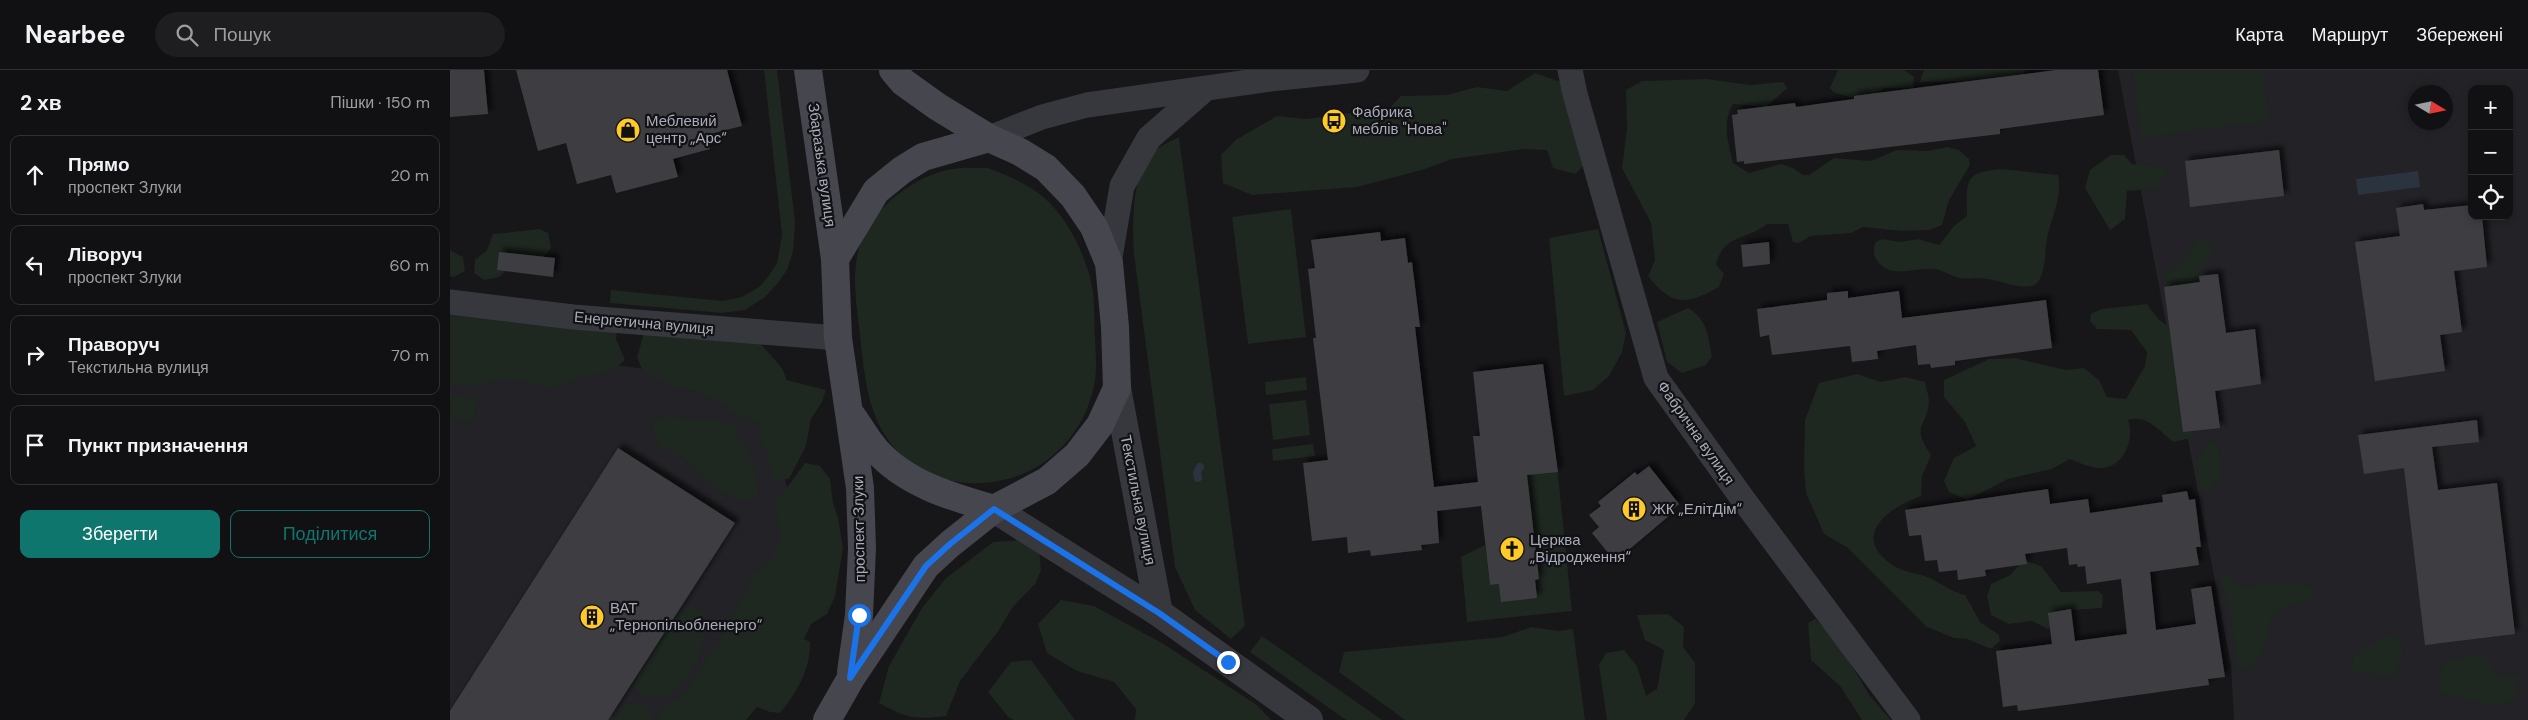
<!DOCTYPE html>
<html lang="uk">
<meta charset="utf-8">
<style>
body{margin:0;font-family:"DM Sans",sans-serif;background:#1e1e21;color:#f1f3f6}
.controls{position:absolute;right:15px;top:15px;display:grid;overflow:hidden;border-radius:10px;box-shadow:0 2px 8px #0003}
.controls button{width:45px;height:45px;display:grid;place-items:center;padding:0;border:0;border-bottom:1px solid #303033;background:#111013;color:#f1f3f6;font:25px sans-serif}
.compass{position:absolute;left:1958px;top:15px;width:45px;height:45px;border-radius:50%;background:#111013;box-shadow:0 2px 8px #0003;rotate:100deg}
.stop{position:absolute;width:15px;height:15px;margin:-11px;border:4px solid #1a73e8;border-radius:50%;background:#fff}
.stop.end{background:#1a73e8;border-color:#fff;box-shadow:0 1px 5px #0008}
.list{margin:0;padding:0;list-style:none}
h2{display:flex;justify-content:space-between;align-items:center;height:65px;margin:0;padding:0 20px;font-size:21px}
h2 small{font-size:16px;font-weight:400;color:#9c9da0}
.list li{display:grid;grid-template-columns:32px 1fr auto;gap:15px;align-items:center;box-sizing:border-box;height:80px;margin:0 10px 10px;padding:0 10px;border:1px solid #303033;border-radius:10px}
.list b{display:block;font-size:19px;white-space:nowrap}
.list p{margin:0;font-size:16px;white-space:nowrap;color:#9c9da0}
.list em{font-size:16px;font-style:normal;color:#9c9da0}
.actions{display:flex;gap:10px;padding:15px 20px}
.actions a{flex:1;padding:11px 0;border:1px solid #0f766e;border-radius:10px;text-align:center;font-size:18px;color:#0f766e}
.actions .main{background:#0f766e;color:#fff}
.icon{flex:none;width:28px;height:28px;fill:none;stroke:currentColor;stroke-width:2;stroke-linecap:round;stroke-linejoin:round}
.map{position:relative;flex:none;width:2078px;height:650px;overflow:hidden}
header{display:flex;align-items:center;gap:30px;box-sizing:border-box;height:70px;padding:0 25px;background:#111013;border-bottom:1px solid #303033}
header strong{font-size:24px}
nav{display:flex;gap:28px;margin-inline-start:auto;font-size:18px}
.search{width:350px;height:45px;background:#1e1e21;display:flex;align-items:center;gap:12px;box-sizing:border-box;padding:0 18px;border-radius:28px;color:#9c9da0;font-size:19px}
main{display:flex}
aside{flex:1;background:#111013}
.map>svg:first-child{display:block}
.built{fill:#232226;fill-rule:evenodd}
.green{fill:#1e2720}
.water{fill:#2b343e}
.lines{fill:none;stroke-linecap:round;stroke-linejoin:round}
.stream{stroke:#2b343e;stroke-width:8}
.building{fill:#3e3e43;filter:url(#shadow)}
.minor{stroke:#37383e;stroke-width:25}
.tertiary{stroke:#37383e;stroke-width:28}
.secondary{stroke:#45464e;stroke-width:28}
.route{stroke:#1a73e8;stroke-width:6}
.labels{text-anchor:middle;stroke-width:4.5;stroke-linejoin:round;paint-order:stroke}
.poi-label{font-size:15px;fill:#a8abb9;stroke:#121114;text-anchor:start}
.street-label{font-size:15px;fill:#a8abb9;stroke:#121114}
</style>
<header>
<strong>Nearbee</strong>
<div class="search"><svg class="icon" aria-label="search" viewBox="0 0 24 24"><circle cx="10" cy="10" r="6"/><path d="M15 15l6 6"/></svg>Пошук</div>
<nav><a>Карта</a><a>Маршрут</a><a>Збережені</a></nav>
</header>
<main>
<aside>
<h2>2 хв<small>Пішки · 150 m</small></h2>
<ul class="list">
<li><svg class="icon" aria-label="ahead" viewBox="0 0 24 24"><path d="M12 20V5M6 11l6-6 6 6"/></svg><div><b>Прямо</b><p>проспект Злуки</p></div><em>20 m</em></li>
<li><svg class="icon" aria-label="left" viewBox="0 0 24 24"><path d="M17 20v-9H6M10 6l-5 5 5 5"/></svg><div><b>Ліворуч</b><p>проспект Злуки</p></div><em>60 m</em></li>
<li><svg class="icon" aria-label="right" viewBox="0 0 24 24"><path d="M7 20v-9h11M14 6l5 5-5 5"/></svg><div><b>Праворуч</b><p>Текстильна вулиця</p></div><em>70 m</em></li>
<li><svg class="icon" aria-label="arrive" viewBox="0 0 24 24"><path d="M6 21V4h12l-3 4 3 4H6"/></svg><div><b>Пункт призначення</b></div></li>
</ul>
<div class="actions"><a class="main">Зберегти</a><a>Поділитися</a></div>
</aside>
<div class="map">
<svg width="2078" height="650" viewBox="0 0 2078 650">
<defs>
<filter id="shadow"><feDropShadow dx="4.5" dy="-4.5" stdDeviation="2.5" flood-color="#0009"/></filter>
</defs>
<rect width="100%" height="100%" fill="#171619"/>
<g class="built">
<path d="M1668,0H2078V650H1784L1781,596ZM2022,19H2059V146H2022ZM1966,22H1996V52H1966Z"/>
<path d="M0,273L309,314L347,454L226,650H0Z"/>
</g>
<g class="green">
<path d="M314,0H327L345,152L343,182L337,200L327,214L315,227L295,240L272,243L160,233L161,220L273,231L292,227L309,217L318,207L327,193L332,165Z"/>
<path d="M1388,0H1454L1464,7L1463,18H1435L1418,28L1404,29L1383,22L1380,18Z"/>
<path d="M1474,0H1575L1574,4L1551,11L1470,12Z"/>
<path d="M1682,0H1813L1819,51L1691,68Z"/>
<path d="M1085,3L1111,12L1141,88L1125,104L1103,98L1097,80L1074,79L1002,89L972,100L907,117L802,125L773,113L771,85L787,69L827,46L856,49L901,43L930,48L951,26L997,25L1027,17L1057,21Z"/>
<path d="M1257,9L1300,15L1333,12L1337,18L1316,37L1283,34C1272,54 1278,71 1283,93L1299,103L1331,94L1343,98L1353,105H1359L1384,88L1421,91L1447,80L1478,81L1497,77L1509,80L1519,89L1520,95L1499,130L1492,155L1479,160L1452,161L1413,157L1401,163L1360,166L1349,173L1343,172L1338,154H1317C1296,171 1275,163 1266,194L1274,204L1269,217C1237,235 1222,237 1198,206L1205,190L1201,153L1172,98L1177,58L1176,20L1192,11Z"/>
<path d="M729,67L795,556L781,569L745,540L725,497L684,184C682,156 682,109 699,85C706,77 720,72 729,67Z"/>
<path d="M1661,85H1674L1682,94L1713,96L1717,101L1708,119L1677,121L1675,149L1660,160L1635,118L1640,100Z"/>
<path d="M538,98C561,107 582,115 600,133C621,155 636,187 642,216C645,232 644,250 645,266C646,286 648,305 642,324C636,346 625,365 608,381C559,428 469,425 433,362C416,333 414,299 410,266C407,238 400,200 411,172C425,136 464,106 502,99C513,97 526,98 538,98Z"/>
<path d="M1553,99L1608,105C1613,131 1599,150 1596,175C1595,186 1595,214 1581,216C1567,219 1550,210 1536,209C1527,207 1518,210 1509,208C1501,206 1493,200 1484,199C1469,197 1449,206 1435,198C1425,192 1421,182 1426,172L1432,169L1450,172L1468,169L1489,175L1504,156L1517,146C1516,108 1515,102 1553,99Z"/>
<path d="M841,139L856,267L798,274L782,147Z"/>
<path d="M90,159L98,163L101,178L86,197L58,198L49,207L34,210L24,203L25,190L37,180L43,164Z"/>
<path d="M1148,159L1176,263L1172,282L1159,306L1143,320L1114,326L1099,168Z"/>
<path d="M1750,167L1762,173L1765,178C1760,194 1747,204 1738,218L1719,221L1714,214V206L1739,182Z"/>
<path d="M0,180L13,187L15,201L4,207L0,206Z"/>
<path d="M0,230L169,246L166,269L175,290L161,302L140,306L98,319L73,310L51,309L29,315L0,314Z"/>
<path d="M1697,234L1708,249L1729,264L1745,355L1741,368L1723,372C1710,361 1696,344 1678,350C1686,370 1672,401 1647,398C1638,397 1628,392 1620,389L1602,399L1558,409L1517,430L1499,422L1494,411L1504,388L1526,376L1515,352L1494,327V310L1539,289L1565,288L1616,300L1634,298L1649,310L1657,327L1676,329L1695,296L1697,282L1681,260L1647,259L1640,251L1641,244L1652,239Z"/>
<path d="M1238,238C1258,250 1258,266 1262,287L1256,295L1232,303L1217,292L1207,252Z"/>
<path d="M195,259L303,265L332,298L337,310L376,320L372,332L361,349L356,376L339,409L323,410C320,390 310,373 308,353L289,346L250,322L225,318L193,302L187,287Z"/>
<path d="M1407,304L1431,312L1456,307L1475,312C1476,318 1479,325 1479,332C1477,359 1460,353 1481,385L1472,406L1471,426C1438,438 1399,466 1444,496C1455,503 1472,503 1484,510C1495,516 1502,522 1515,525L1530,552L1549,565L1550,571L1541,579L1517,569L1504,568L1477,557L1398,478L1374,464L1356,423L1354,398L1355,350L1369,313Z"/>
<path d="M856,307L857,320L816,325L815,312Z"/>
<path d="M0,324L27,328L23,352L0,347Z"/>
<path d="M856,330L860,365L823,370L819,334Z"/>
<path d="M218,346L282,352C298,378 308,397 309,428L291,431L272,422L250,407L233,388L213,379L202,365L203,351Z"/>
<path d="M1103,357L1122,541L1017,552L1011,487L1035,475L1040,515L1089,509L1072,361Z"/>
<path d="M1759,369L1768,376L1772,401L1760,423L1750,417L1746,391Z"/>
<path d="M863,374L865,386L823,391L822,379Z"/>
<path d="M355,393L370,396L380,409L383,433L388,448L393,478L385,526L377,544L361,554L354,569L360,572C361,598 347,623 330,643L320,642L307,637L296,650H207L210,640L238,620L256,589L269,574L303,503L321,491L330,464L323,430L338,416Z"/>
<path d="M572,470L589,476L591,501L585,514L562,538L549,560L510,611L496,646C466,650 456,648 429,633L439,596L472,538L495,509L543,472Z"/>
<path d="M1574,490L1591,496L1611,522L1648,521L1653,525L1652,538L1621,540L1598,559L1582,551L1559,554L1541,545L1537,526L1541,514L1560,505Z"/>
<path d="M1780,499L1785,516L1850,513L1862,518V530L1833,538L1822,547L1811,588L1797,602L1786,595L1780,540L1770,510Z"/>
<path d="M611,530L644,536L712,573L807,635L821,650H685L686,639L664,612L627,601L597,583L588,554Z"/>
<path d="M241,535L254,543C256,589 248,596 218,628H194L183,614L199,589L217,554Z"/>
<path d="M1218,544L1234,557L1233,577L1245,593V633L1234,650H1157L1149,595L1156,583L1174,580L1187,596L1196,626L1207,619L1214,580L1195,570L1187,545Z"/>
<path d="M1365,549L1385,568L1420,626L1441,650H1412L1390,616L1361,590L1358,553Z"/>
<path d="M1081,557L1109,561L1123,559L1135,650H955L889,602L894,582L1053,567Z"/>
<path d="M812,566L932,650H896L800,582Z"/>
<path d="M1938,566L1951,568L1953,587L1944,604L1931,608L1901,600L1904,583Z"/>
<path d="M2031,584L2040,593L2041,600L2046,604L2066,605L2069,611L2065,625L2061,631L2049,637L1995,625L1987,617L1994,591Z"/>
<path d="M581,590L625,650H564L558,647L538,622L561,592Z"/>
<path d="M194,633L203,644L201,650H163L177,634Z"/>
</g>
<path class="water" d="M1968,101L1970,117L1908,125L1906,109Z"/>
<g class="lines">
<path class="stream" d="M748,408L747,403L750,397"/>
</g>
<g class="building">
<path d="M0,0H34L38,44L0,47Z"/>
<path d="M66,0H277L292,56L256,65L260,79L223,89L228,107L166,123L161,105L127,114L116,73L88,81Z"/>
<path d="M1606,0H1648L1654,45L1550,59V64L1507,69L1294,94V91L1287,92L1282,45L1288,44L1287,40L1345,33L1346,37L1404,29V26Z"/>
<path d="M1829,80L1834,126L1740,137L1735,91Z"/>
<path d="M1973,134L1974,140L2022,135V146H2032L2037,197L2004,201L2012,262L1990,265L1995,301L1925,311L1905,172L1950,166L1946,138Z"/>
<path d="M930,162L931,171L955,168L958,193L962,192L970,257H965L984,417L1028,412L1023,366H1030L1023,302L1093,294L1108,402L1077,405L1089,509L1085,510L1087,528L1051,532L1049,514L1040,515L1031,436L987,441L989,473L971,475L972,480L921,486L920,480L898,483L897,467L862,471L853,393L878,390L863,268H866L858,199L865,198L861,170Z"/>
<path d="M1319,172L1320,194L1293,197L1291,175Z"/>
<path d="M49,182L105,188L103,207L47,200Z"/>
<path d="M1768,204L1776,263L1805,259L1811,314L1765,321L1770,358L1733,362L1714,217L1750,212L1749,206Z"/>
<path d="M1398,221V228L1449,221L1452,248L1596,230L1602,278L1505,291V295L1481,298L1480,294L1468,295L1466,275L1427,281L1428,289L1402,292L1400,276L1322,285L1319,265L1310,267L1307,239L1377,230V223Z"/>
<path d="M2027,350L2029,372L1982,377L1988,420L2047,413L2065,564L1975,575L1954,398L1914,404L1908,365Z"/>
<path d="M168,378L285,453L158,650H0V641Z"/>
<path d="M1199,396L1229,434L1218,443L1220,445L1175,483L1173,480L1163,489L1142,463L1149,457L1139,445L1151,436L1148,432L1185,402L1187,405Z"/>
<path d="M1598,419L1600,434L1638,429L1640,443L1713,432L1712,425L1737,421L1739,430L1745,429L1751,477H1746L1749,495L1700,502L1706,560L1746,554L1741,519L1761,516L1775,607L1758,609L1759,615L1623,634L1568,641L1567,635L1553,637L1546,581L1602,574L1598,543L1621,539L1625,571L1677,564L1671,509L1637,514L1635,496L1628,497L1627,494L1619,495L1617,478L1575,484L1577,494L1535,500L1536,506L1508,510L1507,500L1489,502L1487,490L1475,491L1471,465L1459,466L1455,440Z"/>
</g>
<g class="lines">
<g class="minor">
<path d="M1120,0L1125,24L1206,308L1295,432L1458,650"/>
<path d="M539,68L592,47L637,35L820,9L907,0"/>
<path d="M659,193L672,116L699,68L754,20"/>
<path d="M0,232L123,247L388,268"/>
</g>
<g class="tertiary">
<path d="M667,318L709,543"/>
<path d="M544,439L709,543L859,650"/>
</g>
<g class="secondary">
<path d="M358,0L385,189L388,268L410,418L412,478L409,545L401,602"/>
<path d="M385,189L426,121L452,100L473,87L539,68"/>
<path d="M402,346C410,357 417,370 426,380C456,414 502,427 544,439"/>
<path d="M377,650L401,608L476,496L500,474L544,439L597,411L627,385L650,355L667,318L665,257L659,193L644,157L623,126L596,98L570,82L539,68L488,37L453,12L443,0"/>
</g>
</g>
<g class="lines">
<path class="route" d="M409,545L400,608L476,496L500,474L544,439L709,543L778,592"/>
</g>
<defs>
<symbol id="bus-disc" viewBox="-11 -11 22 22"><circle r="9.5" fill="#feca29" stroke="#121114"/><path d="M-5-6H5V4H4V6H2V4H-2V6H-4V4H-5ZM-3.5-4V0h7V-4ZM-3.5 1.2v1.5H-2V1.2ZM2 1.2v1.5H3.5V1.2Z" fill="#111"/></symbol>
<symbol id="shop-disc" viewBox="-11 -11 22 22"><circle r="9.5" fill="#feca29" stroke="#121114"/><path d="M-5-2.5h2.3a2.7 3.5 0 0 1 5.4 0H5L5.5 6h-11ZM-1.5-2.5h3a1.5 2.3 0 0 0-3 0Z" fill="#111"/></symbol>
<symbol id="building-disc" viewBox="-11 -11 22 22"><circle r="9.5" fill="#feca29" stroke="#121114"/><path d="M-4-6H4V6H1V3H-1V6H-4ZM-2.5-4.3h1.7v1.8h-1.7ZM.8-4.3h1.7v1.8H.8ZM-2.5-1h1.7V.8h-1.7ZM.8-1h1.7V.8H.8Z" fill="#111"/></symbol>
<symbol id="church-disc" viewBox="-11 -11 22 22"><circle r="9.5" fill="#feca29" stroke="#121114"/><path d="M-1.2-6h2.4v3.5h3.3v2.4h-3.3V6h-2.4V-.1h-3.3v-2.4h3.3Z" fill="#111"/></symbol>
</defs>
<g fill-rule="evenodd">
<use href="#bus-disc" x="870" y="37" width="28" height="28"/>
<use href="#shop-disc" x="164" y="46" width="28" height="28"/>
<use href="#building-disc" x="1170" y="425" width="28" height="28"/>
<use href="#church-disc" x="1048" y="465" width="28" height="28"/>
<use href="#building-disc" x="128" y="533" width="28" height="28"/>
</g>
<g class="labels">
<g class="poi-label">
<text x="902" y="47">Фабрика<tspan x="902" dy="17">меблів "Нова"</tspan></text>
<text x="196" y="56">Меблевий<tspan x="196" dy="17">центр „Арс“</tspan></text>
<text x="1202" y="444">ЖК „ЕлітДім“</text>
<text x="1080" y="475">Церква<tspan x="1080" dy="17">„Відродження“</tspan></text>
<text x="160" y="543">ВАТ<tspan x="160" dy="17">„Тернопільобленерго“</tspan></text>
</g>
<g class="street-label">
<text transform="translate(372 95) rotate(82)" y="5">Збаразька вулиця</text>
<text transform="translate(194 253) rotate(5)" y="5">Енергетична вулиця</text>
<text transform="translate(1246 363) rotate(55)" y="5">Фабрична вулиця</text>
<text transform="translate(688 430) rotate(79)" y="5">Текстильна вулиця</text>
<text transform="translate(409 459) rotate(-91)" y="5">проспект Злуки</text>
</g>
</g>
</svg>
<div class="controls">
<button>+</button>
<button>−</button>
<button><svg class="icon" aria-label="locate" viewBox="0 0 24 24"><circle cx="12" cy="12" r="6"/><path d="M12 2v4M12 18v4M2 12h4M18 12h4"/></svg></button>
</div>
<svg class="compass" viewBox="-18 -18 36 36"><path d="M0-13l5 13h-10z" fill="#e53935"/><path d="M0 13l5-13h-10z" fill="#9c9da0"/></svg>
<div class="stop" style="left:409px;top:545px"></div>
<div class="stop end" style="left:778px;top:592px"></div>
</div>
</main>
